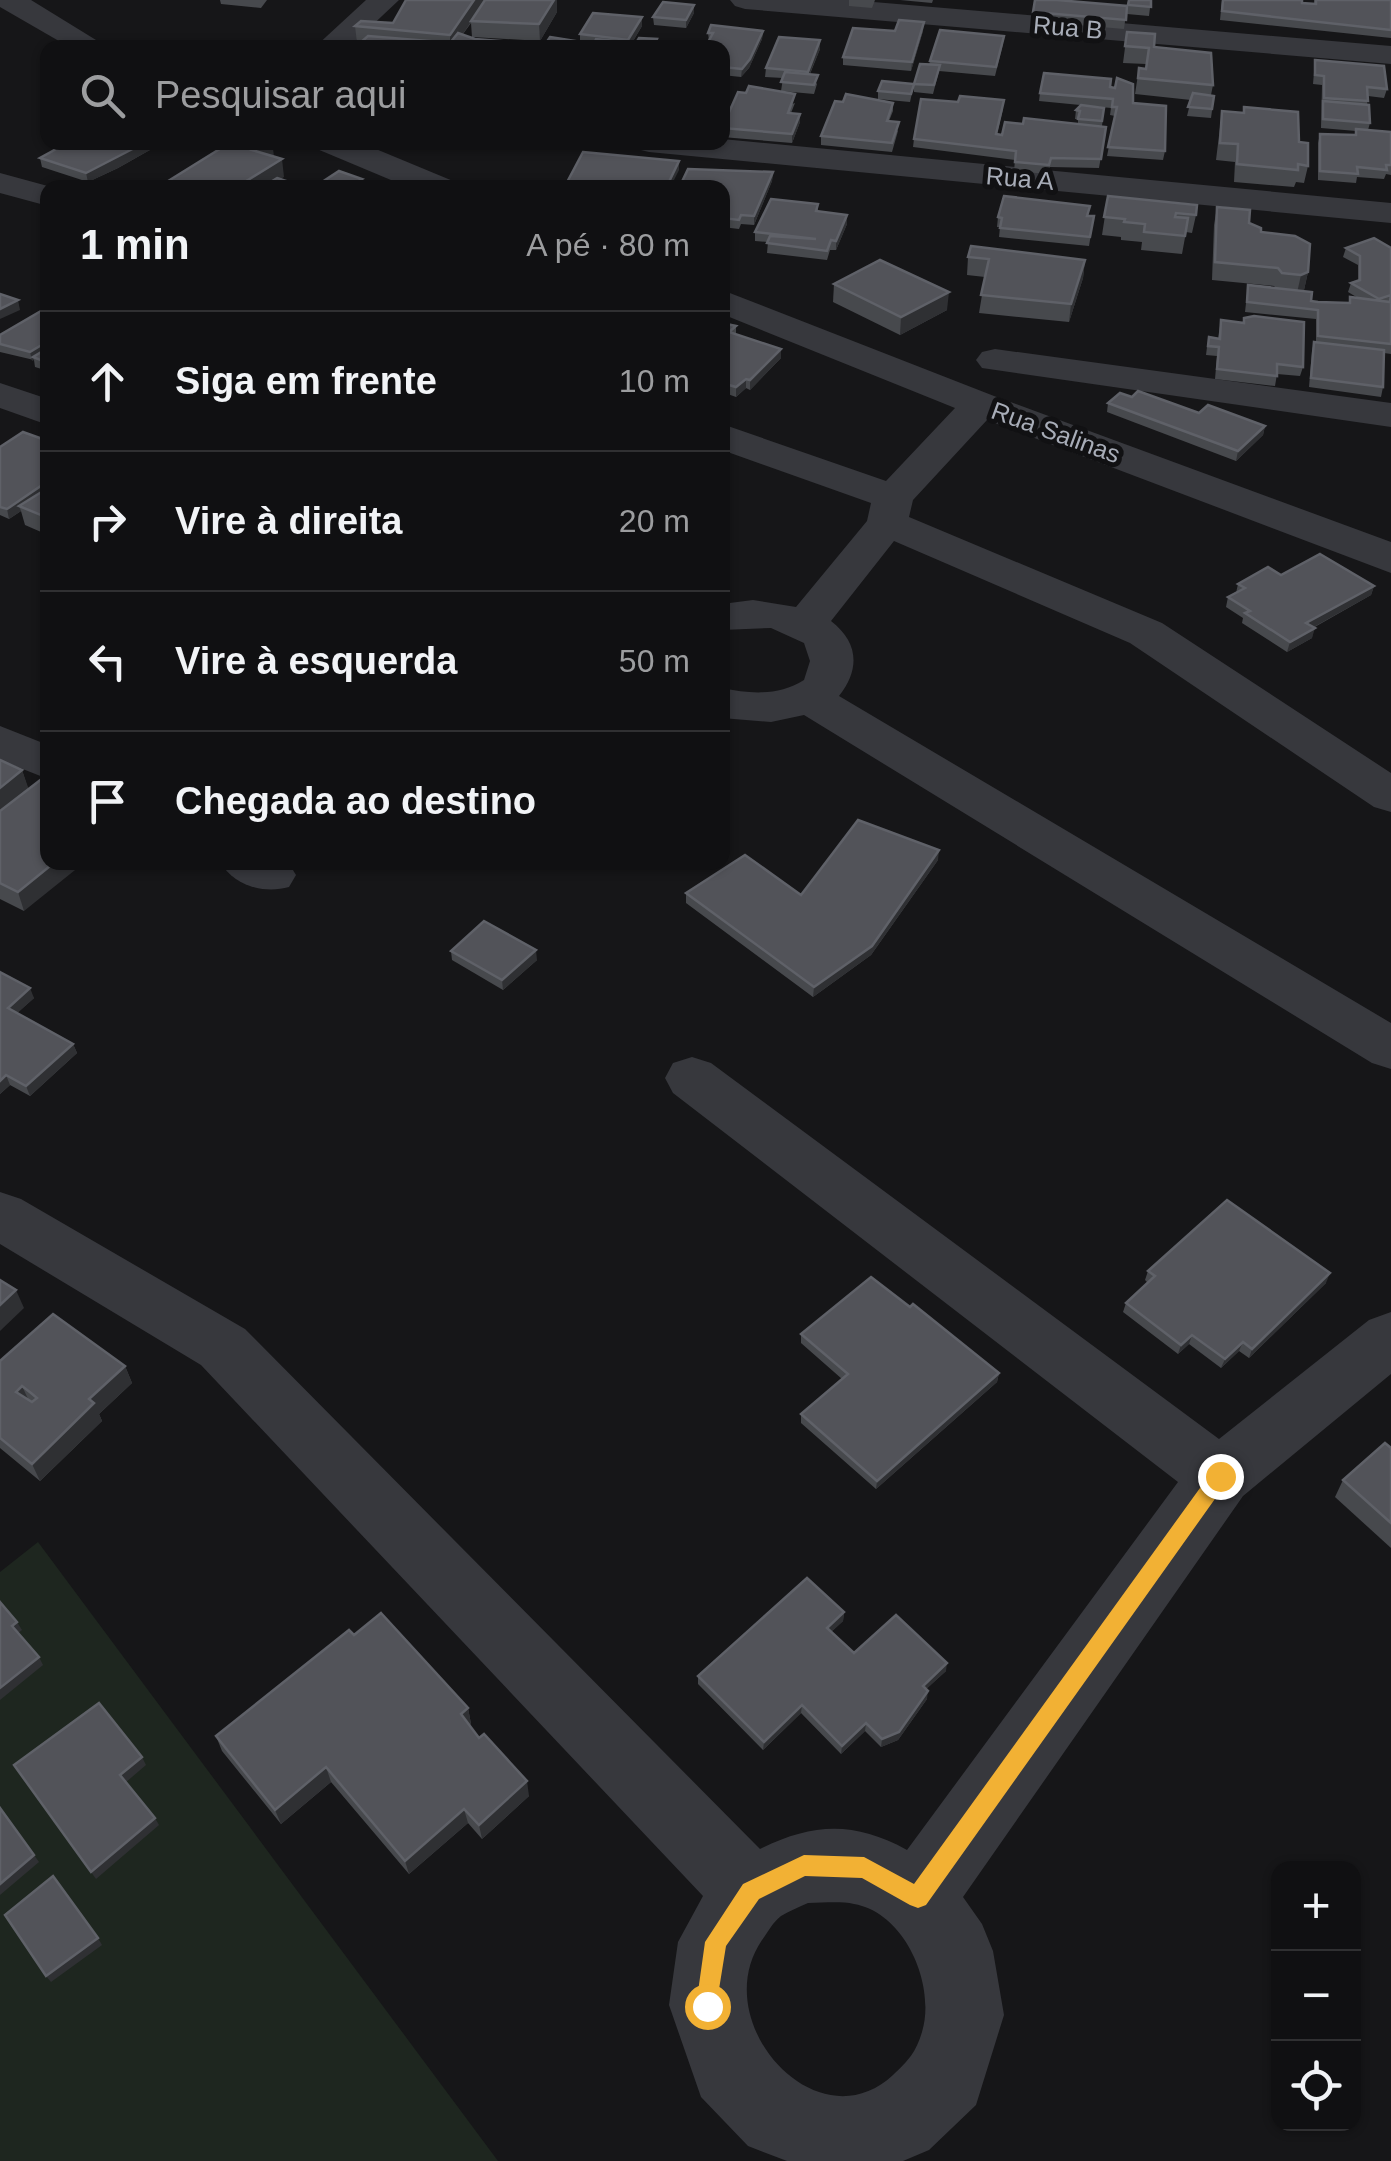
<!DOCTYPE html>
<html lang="pt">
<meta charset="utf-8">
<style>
body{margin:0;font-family:Helvetica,sans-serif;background:#19191b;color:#f1f3f6}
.controls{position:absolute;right:30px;bottom:30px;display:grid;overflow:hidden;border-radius:20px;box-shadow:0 2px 8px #0004}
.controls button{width:90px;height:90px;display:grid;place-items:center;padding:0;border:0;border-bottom:2px solid #303032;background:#101012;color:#f1f3f6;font:50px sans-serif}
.stop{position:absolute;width:30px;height:30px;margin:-22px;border:8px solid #f2b134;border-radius:50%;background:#fff}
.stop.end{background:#f2b134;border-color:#fff;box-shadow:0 2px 10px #0008}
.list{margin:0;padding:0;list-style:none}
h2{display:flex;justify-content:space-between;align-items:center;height:130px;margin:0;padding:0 40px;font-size:42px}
h2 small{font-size:32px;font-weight:400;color:#9c9d9f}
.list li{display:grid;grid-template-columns:65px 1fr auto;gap:30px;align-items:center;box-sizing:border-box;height:140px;padding:0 40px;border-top:2px solid #303032}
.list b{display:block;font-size:38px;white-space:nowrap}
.list em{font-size:32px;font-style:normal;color:#9c9d9f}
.icon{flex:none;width:55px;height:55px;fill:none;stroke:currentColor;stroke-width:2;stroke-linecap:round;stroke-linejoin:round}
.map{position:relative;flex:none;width:1391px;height:2161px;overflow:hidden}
.search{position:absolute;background:#101012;box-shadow:0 2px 8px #0004;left:40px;top:40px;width:690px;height:110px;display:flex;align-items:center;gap:25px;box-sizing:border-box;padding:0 35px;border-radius:20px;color:#9c9d9f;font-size:38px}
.panel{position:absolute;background:#101012;box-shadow:0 2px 8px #0004;left:40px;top:180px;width:690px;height:690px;border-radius:20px}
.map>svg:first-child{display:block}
.green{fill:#1e261f}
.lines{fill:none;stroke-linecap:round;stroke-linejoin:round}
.minor{fill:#37383d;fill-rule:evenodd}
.wall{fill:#47494d}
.shaded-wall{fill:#2f3033}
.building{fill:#525359;stroke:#5f6168;stroke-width:2.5;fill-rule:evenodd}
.route{fill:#f2b134}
.labels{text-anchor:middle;stroke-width:10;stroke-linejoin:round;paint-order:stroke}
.far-street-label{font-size:25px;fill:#a8adb8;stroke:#111113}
</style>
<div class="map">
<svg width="1391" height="2161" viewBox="0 0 1391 2161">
<rect width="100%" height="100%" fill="#161618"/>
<path class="green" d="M38,1542L498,2161H0V1572Z"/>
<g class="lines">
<g class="minor">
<path d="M0,0H31L109,48H71L0,7Z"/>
<path d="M366,0H399L348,48H314Z"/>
<path d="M730,0H850L1391,46V64L745,9L735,6Z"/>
<path d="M722,139L1391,203V223L649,152L637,149L633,142H722Z"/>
<path d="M313,142H359L453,181L458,188H410L317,149Z"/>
<path d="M0,173L55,188H48V206L0,193Z"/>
<path d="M722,290L994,396L1391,542V573L987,420L913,500L909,517L1162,623L1391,773V812L1374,807L1130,643L894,541L831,621C859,643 860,669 839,696L1391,1023V1069L1372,1063L804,715L771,722L722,718V688C751,694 778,696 804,680L810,661L804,643L771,628L722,630V604L753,600L796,607L867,521L871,503L722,450V424L886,481L955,408L722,314Z"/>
<path d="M995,349L1391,403V427L982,368L976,360L982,352Z"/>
<path d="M0,383L48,399V425L0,408Z"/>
<path d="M0,726L48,745V779L0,760Z"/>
<path d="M220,862H288L296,875L289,887C264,894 234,886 220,862Z"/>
<path d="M692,1057L711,1063L1219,1439L1369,1320L1391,1312V1374L1243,1496L963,1897L982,1924L993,1951L1004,2015L976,2105L929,2150L903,2161H787L748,2146L701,2097L669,2005L678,1942L703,1896L201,1365L0,1244V1192L21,1199L245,1329L760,1849C813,1823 854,1821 907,1850L1178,1482L673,1093L665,1078L673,1063ZM808,1903C823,1903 840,1901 854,1904C906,1913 936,1986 922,2032C916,2052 909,2060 893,2075C817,2146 706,2022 762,1940C768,1932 773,1922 781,1916C789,1911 799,1907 808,1903Z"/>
</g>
</g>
<g class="wall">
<path d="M220,0H267L261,8L221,4Z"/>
<path d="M406,0H557V12L540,41L472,37L471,23L463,34L475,39L538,48H361L360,43H357L355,26L393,23Z"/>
<path d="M849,0H875L872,8L849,6Z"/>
<path d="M900,0H933L932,3Z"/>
<path d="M1128,0H1151L1149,16L1127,14Z"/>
<path d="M1222,0H1302V3L1314,4V0H1391V38L1220,20Z"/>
<path d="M1127,6L1124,29L1032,21L1033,12Z"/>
<path d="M694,13L686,28L654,25L653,17Z"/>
<path d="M642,26L629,48H544V46L580,42V34Z"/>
<path d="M763,31L762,39L749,68L741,77L722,75V48L706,46L709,41L708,33Z"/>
<path d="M895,31H923L911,71L843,65V57Z"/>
<path d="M1127,32L1154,47L1213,85L1211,95L1214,96L1211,118L1187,116L1191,100L1135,94L1139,68L1146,69V64L1123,63Z"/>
<path d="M820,40V49L810,74L817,84L814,94L781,91L783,78L765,77L766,68Z"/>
<path d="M1003,44L995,76L939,71L933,94L914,92V84L929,65L930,61Z"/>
<path d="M1315,60L1387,89L1384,98L1368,96L1367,105L1370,123L1368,130L1391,132V175L1386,174L1384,179L1357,177L1356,183L1318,180V143L1320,134L1355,135L1356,131L1321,128L1322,85L1313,84Z"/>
<path d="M914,84L910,102L878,99V91Z"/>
<path d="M1110,87L1133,103L1165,151L1163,160L1107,156L1115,116L1110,115L1111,108L1039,101L1040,93Z"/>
<path d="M843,102L893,103V111L889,121L898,131L892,152L821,145V136Z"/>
<path d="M795,103L791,113L800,114V122L792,143L722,137V128Z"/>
<path d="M1104,108L1102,126L1106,127L1099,168L1050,167L1048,174L1014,171L1015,160L913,147L914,139L1003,109L997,134L1002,135L1023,124H1078V119H1075L1076,110Z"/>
<path d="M1222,111L1299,142L1308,166L1304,183L1296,182L1294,187L1234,182L1235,162L1216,160Z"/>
<path d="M69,142H164L118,168L88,182L42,167L40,158Z"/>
<path d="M773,172L772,181L754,225L741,224L739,229L722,227V188Z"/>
<path d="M1108,196L1196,215L1192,233L1186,232L1182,254L1141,250L1142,242L1121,240V237L1102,235Z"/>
<path d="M818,204V211L847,215V224L836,250H830L827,260L767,253L768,242L755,241V232Z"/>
<path d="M1217,207L1249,223L1308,272L1304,290L1302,291L1311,301L1349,303L1350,297L1358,298L1348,292L1351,283L1358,280V265L1343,257L1346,248H1391V354L1384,353L1383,387L1381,397L1309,387L1312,351L1314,342H1316V319L1245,312L1248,285L1276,288L1274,286L1212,280L1214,225Z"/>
<path d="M1094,216L1089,246L999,237L1000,227H997L998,217Z"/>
<path d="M968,257L1085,260L1083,278L1069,322L979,313L985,277L967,275Z"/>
<path d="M834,284L947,310L900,335L833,302Z"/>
<path d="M47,307L48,371L35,367L34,360L0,352V335Z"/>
<path d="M1221,320L1303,367L1300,376L1277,374L1275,386L1215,379L1217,356L1206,355L1207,347L1209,337L1218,338Z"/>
<path d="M722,323L736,326V334L781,358L750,390L746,388L736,397L722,392Z"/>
<path d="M1108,403L1199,413L1265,426L1263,435L1236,461L1107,412Z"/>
<path d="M48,441V535L25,525L21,511L9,519L0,515V447Z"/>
<path d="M1281,575L1374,586L1371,595L1313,628L1312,638L1287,652L1242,623L1243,618L1226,607L1228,597L1236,593L1238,584Z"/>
<path d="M0,760L22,770L28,789L24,911L0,899Z"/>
<path d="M938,860L871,955L813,997L686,903V893L801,895Z"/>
<path d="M451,951L537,960L503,990L452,960Z"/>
<path d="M0,972L34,998L17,1013L73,1044L77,1053L30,1096L10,1085L0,1094Z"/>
<path d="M1148,1271L1326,1283L1249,1358L1239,1351L1221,1368L1189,1344L1178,1354L1123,1312L1126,1303L1148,1283L1145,1280Z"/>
<path d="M801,1334L999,1373L997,1382L876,1489L801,1423V1414L842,1379L801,1343Z"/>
<path d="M0,1361L125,1366L132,1383L99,1414L102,1421L40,1481L0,1448Z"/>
<path d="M1391,1448V1548L1335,1497L1343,1480Z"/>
<path d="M844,1612L843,1621L831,1632L854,1653L946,1671L926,1689L927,1699L898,1740L881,1747L865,1731L841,1754L801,1713L763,1750L698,1684V1676Z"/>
<path d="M354,1635L468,1708L471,1724L469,1725L529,1796L482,1839L468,1823L409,1874L331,1782L281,1824L222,1751L216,1736Z"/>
</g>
<g class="shaded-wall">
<path d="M474,0H486L456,44L450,43V35Z"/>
<path d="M554,0H557V12L540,41L539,24Z"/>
<path d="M694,5V13L686,28V20Z"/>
<path d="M642,17V26L629,48L628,40Z"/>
<path d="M924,22L923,31L911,71L912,62Z"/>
<path d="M763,31L762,39L749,68L741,77L742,69Z"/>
<path d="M820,40V49L807,80L808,72Z"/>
<path d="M800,114V122L792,143V134Z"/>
<path d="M146,142H164L118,168L88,182L86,173Z"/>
<path d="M265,142H272L274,156L255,167L252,150Z"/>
<path d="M282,159L284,177L267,188H235Z"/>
<path d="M679,161V170L670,188H666Z"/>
<path d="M773,172L772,181L754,225V216Z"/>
<path d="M362,179L363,188H346Z"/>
<path d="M847,215V224L836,250V241Z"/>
<path d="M1085,260L1083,278L1069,322L1071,304Z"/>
<path d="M1308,272L1304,290L1297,293L1301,275Z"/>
<path d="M949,292L947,310L900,335L901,317Z"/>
<path d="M18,300L20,310L0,319V309Z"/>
<path d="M48,341V352L33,357L34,360L32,361L30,352Z"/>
<path d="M781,349V358L750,390V380Z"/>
<path d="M746,379V388L736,397V387Z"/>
<path d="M1265,426L1263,435L1236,461L1238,451Z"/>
<path d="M48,481V493L19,506L21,511L9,519L7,509Z"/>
<path d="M1374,586L1371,595L1303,633L1306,623Z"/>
<path d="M1315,628L1312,638L1287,652L1290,642Z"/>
<path d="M22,770L29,790L0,812V788Z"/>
<path d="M939,850L938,860L871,955L813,997L814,987Z"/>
<path d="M55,862H85L24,911L18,892Z"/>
<path d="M536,950L537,960L503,990L502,980Z"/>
<path d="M30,988L34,998L12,1018L8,1008Z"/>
<path d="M73,1044L77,1053L30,1096L26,1086Z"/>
<path d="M6,1075L10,1085L0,1094V1081Z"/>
<path d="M1330,1273L1326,1283L1249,1358L1252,1349Z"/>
<path d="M16,1290L24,1308L0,1331V1305Z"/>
<path d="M1192,1335L1189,1344L1178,1354L1181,1345Z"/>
<path d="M1243,1342L1239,1351L1221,1368L1225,1359Z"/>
<path d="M125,1366L132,1383L99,1414L102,1421L40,1481L32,1464L89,1399Z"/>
<path d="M999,1373L997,1382L876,1489L877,1481Z"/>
<path d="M22,1386L30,1403L16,1392Z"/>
<path d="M844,1612L843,1621L826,1637L827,1628Z"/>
<path d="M17,1622L22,1630L17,1634L12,1626Z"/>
<path d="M39,1657L43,1665L0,1700V1688Z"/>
<path d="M947,1663L946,1671L921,1694L923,1686Z"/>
<path d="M928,1691L927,1699L898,1740L881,1747L882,1739Z"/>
<path d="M802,1705L801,1713L763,1750L764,1742Z"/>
<path d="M468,1708L471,1724L464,1729L461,1714Z"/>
<path d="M866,1723L865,1731L841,1754L842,1746Z"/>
<path d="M142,1757L146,1765L125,1783L120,1775Z"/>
<path d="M326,1767L331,1782L281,1824L275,1810Z"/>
<path d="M527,1781L529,1796L482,1839L479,1825Z"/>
<path d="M464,1809L468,1823L409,1874L405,1861Z"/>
<path d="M155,1818L159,1825L96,1879L91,1872Z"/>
<path d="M34,1855L39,1862L0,1895V1884Z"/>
<path d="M98,1938L102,1945L51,1982L46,1976Z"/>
</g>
<g class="building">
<path d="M406,0H474L450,35L355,26L361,21L393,23Z"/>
<path d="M485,0H554L539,24L471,21Z"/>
<path d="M1035,0H1057L1127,6L1126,20L1033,12Z"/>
<path d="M1129,0H1151V7L1128,5Z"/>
<path d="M1223,0H1302V3L1316,4V0H1391V30L1222,11Z"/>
<path d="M663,2L694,5L686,20L653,17Z"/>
<path d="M593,13L642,17L628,40L580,34Z"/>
<path d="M899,20L924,22L912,62L843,57L853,28L895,31Z"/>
<path d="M711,25L763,31L750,59L742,69L722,67V48H678L680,44L706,46L713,33H708Z"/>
<path d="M940,30L1004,36L996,67L930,61Z"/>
<path d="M1127,32L1155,34L1154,47L1211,53L1213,85L1138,78L1139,68L1146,69L1149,48L1125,46Z"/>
<path d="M458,33L475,39L538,44L536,48H500L450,43Z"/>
<path d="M368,36L442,42L438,47L366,48L360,43Z"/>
<path d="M550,37L594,44L596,39L627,42L624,48L544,46Z"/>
<path d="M779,37L820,40L808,72L766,68Z"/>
<path d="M639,38L657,39L653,48H633Z"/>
<path d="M1315,60L1384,66L1387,89L1367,87L1368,101L1324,98V76L1315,75Z"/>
<path d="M920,64L940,65L934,85L914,84Z"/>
<path d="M785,72L818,75L814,85L781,82Z"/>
<path d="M1044,73L1111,79L1110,87L1115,88L1117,78L1133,84V103L1166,106L1165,151L1108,147L1117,107H1112L1113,99L1040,93Z"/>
<path d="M882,81L914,84L911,94L878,91Z"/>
<path d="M749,86L795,94L788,113L800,114L792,134L722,128L738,92L746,93Z"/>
<path d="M1193,93L1214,96L1212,109L1188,107Z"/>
<path d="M846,94L893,103L887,121L899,122L892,143L821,136L835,101L843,102Z"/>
<path d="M960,96L1004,100L996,134L1002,135L1005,122L1023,124L1024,118L1106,127L1101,159L1051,158L1049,165L1015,162L1016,151L914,139L921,99L958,102Z"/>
<path d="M1323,101L1369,105L1370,123L1323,119Z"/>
<path d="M1081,105L1104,108L1102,121L1078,119L1080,111L1076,110Z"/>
<path d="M1244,107L1298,112L1299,142L1308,143V166L1298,164V170L1237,164L1238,144L1220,143L1222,111L1244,113Z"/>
<path d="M1356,129L1391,132V165H1386L1387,170L1357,167L1358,174L1320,171V134L1356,135Z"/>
<path d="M69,142H146L86,173L40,158Z"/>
<path d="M231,142H265L252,150L282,159L235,188H157Z"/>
<path d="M583,152L679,161L666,188H564Z"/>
<path d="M688,169L773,172L754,216L741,215L739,220L722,218V199L725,193H722V188H679Z"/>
<path d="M339,171L362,179L346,188H313Z"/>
<path d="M277,178L307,188H261Z"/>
<path d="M1004,196L1090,206L1087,216H1094L1090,237L1000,228L1002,218L998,217Z"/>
<path d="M1108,196L1197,205L1196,215L1176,213L1175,217L1188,218L1185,236L1144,232L1145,224L1124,222L1125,219L1104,217Z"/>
<path d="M771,199L818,204L816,211L847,215L836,241L831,240L827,251L767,243L770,236L816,239L755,232Z"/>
<path d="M1217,207L1250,210L1249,223L1261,228V232L1295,236L1310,244L1308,272L1301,275L1282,273L1278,268L1215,262Z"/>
<path d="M1374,238L1391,248V344L1318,336V310L1247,302L1248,285L1312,292L1311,301L1318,302L1350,303V297L1390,302L1391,295L1379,299L1351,283L1360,280V256L1346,248Z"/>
<path d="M971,246L1085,260L1071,304L981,295L989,259L968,257Z"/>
<path d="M880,260L949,292L901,317L834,284Z"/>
<path d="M0,294L18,300L0,309Z"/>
<path d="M48,307V341L30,352L0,344V335Z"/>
<path d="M1254,316L1304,322L1303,367L1277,364V376L1217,369L1219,347L1208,346L1209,337L1220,339L1221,320L1244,323V318Z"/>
<path d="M722,323L736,326L729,332L781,349L750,380L746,379L736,387L722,383Z"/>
<path d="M1314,342L1384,350L1383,387L1311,378Z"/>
<path d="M48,348V363L33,357Z"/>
<path d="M1138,391L1199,413L1208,405L1265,426L1238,451L1108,403L1120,393L1132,397Z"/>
<path d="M23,432L48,441V481L7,509L0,507V447Z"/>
<path d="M48,488V518L19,506Z"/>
<path d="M1320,554L1374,586L1306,623L1315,628L1290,642L1245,613L1250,611L1228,597L1245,588L1238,584L1268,567L1281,575Z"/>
<path d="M0,760L22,770L0,788Z"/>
<path d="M43,778L48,780V862H55L18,892L0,883V811Z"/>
<path d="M858,820L939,850L872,946L814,987L686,893L745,855L801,895Z"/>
<path d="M484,921L536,950L502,980L451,951Z"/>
<path d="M0,972L30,988L8,1008L73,1044L26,1086L6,1075L0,1081Z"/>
<path d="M1227,1200L1330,1273L1252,1349L1243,1342L1225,1359L1192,1335L1181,1345L1126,1303L1155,1276L1148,1271Z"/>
<path d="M871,1277L910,1307L913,1304L999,1373L877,1481L801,1414L848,1374L801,1334Z"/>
<path d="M0,1280L16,1290L0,1305Z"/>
<path d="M53,1314L125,1366L89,1399L94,1403L32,1464L0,1438V1361ZM22,1386L31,1393L37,1398L32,1402L16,1392Z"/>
<path d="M1385,1443L1391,1448V1523L1343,1480Z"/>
<path d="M807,1578L844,1612L827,1628L854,1653L896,1615L947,1663L923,1686L928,1691L899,1732L882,1739L866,1723L842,1746L802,1705L764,1742L698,1676Z"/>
<path d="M0,1602L17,1622L12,1626L39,1657L0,1688Z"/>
<path d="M381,1613L468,1708L461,1714L479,1738L484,1734L527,1781L479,1825L464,1809L405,1861L326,1767L275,1810L216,1736L349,1630L354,1635Z"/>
<path d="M99,1703L142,1757L120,1775L155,1818L91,1872L14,1765Z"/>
<path d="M0,1808L34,1855L0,1884Z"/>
<path d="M53,1876L98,1938L46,1976L5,1915Z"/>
</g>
<path class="route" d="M1220,1467L1227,1470V1482L926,1905L918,1908L910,1905L862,1878L805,1876L759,1899L726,1946L715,2014L707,2017L699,2014L696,2006L705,1942L743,1884L804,1855L864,1857L914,1884L1213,1470Z"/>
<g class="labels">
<g class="far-street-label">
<text transform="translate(1068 27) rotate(5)" y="9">Rua B</text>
<text transform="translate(1020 178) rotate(5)" y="9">Rua A</text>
<text transform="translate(1056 432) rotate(20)" y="9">Rua Salinas</text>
</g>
</g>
</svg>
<div class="controls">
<button>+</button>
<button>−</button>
<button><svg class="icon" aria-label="locate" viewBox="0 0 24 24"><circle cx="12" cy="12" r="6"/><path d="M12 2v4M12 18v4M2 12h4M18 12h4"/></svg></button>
</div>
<div class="stop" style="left:707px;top:2006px"></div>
<div class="stop end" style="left:1220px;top:1476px"></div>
<div class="search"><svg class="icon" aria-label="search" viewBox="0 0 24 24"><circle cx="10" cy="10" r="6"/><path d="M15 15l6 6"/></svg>Pesquisar aqui</div>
<section class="panel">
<h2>1 min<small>A pé · 80 m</small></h2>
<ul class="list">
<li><svg class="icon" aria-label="ahead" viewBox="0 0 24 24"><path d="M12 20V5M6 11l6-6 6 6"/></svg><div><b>Siga em frente</b></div><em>10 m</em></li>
<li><svg class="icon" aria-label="right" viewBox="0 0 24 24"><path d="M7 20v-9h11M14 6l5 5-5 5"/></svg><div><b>Vire à direita</b></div><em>20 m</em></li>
<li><svg class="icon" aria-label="left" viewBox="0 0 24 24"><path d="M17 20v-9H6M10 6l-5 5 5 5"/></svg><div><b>Vire à esquerda</b></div><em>50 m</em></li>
<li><svg class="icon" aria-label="arrive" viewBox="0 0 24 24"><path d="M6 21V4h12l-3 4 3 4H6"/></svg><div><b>Chegada ao destino</b></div></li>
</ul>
</section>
</div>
